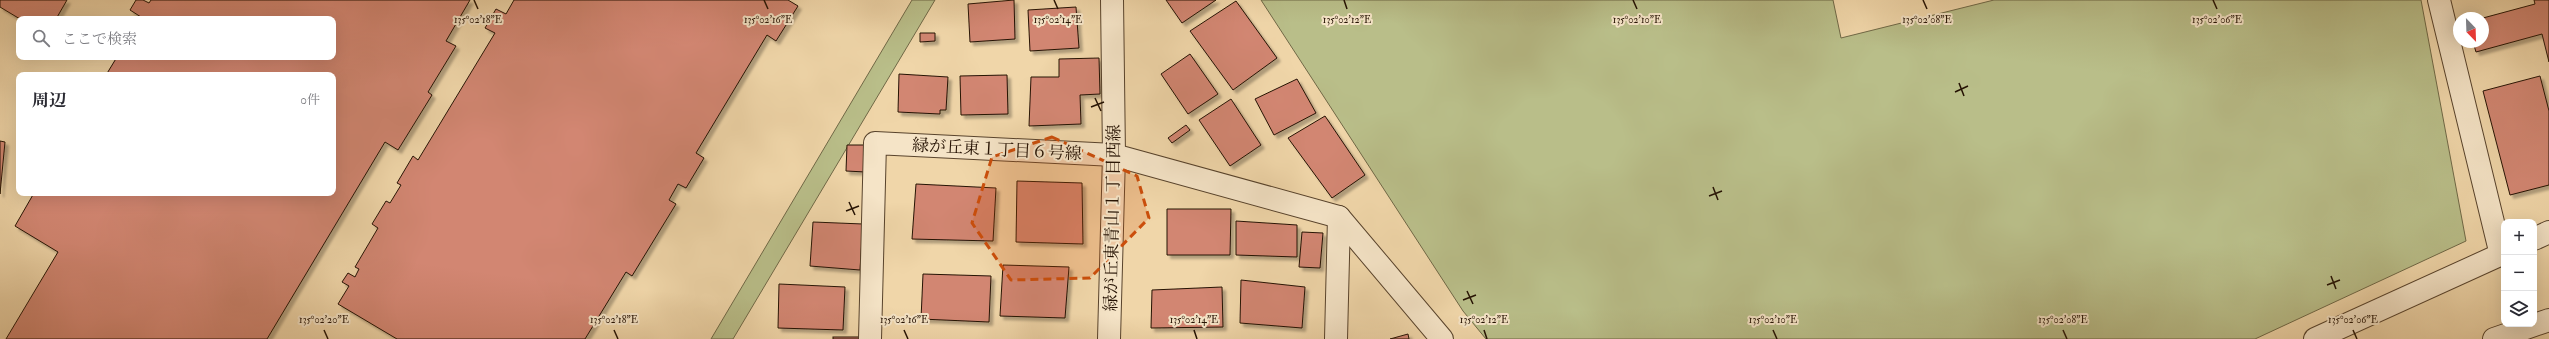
<!DOCTYPE html>
<html lang="ja">
<meta charset="utf-8">
<style>
body{margin:0;font-family:"IM FELL Double Pica","Noto Serif JP",serif;background:#f7f7f7;color:#2b2b33}
.controls{position:absolute;right:12px;bottom:12px;display:grid;overflow:hidden;border-radius:8px;box-shadow:0 4px 16px #0002}
.controls button{width:36px;height:36px;display:grid;place-items:center;padding:0;border:0;border-bottom:1px solid #e1e1e2;background:#fff;color:#2b2b33;font:20px sans-serif}
.compass{position:absolute;left:2453px;top:12px;width:36px;height:36px;border-radius:50%;background:#fff;box-shadow:0 4px 16px #0002;rotate:157deg}
.list{margin:0;padding:0;list-style:none}
h2{display:flex;justify-content:space-between;align-items:center;height:52px;margin:0;padding:0 16px;font-size:17px}
h2 small{font-size:13px;font-weight:400;color:#7c7c81}
.icon{flex:none;width:22px;height:22px;fill:none;stroke:currentColor;stroke-width:2;stroke-linecap:round;stroke-linejoin:round}
.map{position:relative;flex:none;width:2549px;height:339px;overflow:hidden}
.search{position:absolute;background:#fff;box-shadow:0 4px 16px #0002;left:16px;top:16px;width:320px;height:44px;display:flex;align-items:center;gap:10px;box-sizing:border-box;padding:0 14px;border-radius:8px;color:#7c7c81;font-size:15px}
.panel{position:absolute;background:#fff;box-shadow:0 4px 16px #0002;left:16px;top:72px;width:320px;height:124px;border-radius:8px}
.map>svg:first-child{display:block}
.green{fill:#b9be89;stroke:#6f6846}
.building{fill:#d28672;stroke:#251203;filter:url(#shadow)}
.lines{fill:none;stroke-linecap:round;stroke-linejoin:round}
.minor-casing{stroke:#58432c;stroke-width:24}
.minor{stroke:#f5e4c7;stroke-width:22}
.marked{fill:#cb4e0b;fill-opacity:0.2;stroke:#cb4e0b;stroke-width:3;stroke-dasharray:8 5;stroke-linejoin:round}
.ticks{fill:none;stroke:#251203;stroke-width:1.5}
.labels{text-anchor:middle;stroke-width:4;stroke-linejoin:round;paint-order:stroke}
.street-label{font-size:17px;fill:#251203;stroke:#f5e4c7}
.ticks-label{font-size:10px;text-anchor:middle;fill:#251203;stroke:#f5e4c7;stroke-width:4;stroke-linejoin:round;paint-order:stroke}
</style>
<div class="map">
<svg width="2549" height="339" viewBox="0 0 2549 339">
<defs>
<filter id="shadow"><feDropShadow dx="3.5" dy="3.5" stdDeviation="1" flood-color="#0004"/></filter>
</defs>
<rect width="100%" height="100%" fill="#f0d6a9"/>
<filter id="stains"><feTurbulence type="fractalNoise" baseFrequency=".005" numOctaves="4"/><feColorMatrix values="0 0 0 0 .2 0 0 0 0 .09 0 0 0 0 .02 0 0 0 .5 -.17"/></filter>
<radialGradient id="worn" r=".72"><stop offset=".6" stop-color="#630" stop-opacity="0"/><stop offset="1" stop-color="#630" stop-opacity=".3"/></radialGradient>
<g class="green">
<path d="M912,0H935L733,339H711Z"/>
<path d="M1261,0H1833L1841,38L1994,0H2421L2466,241L2255,339H1486L1463,311Z"/>
</g>
<g class="building">
<path d="M0,0H67L56,19H20L0,7Z"/>
<path d="M136,0H143L149,3L151,0H470L446,41L456,46L428,92L432,95L398,150L385,142L267,339H6L58,252L15,226L34,193H333V75H106L117,57H333V19H139L141,17L130,10Z"/>
<path d="M514,0H788L798,6L776,41L767,35L696,153L704,158L686,188L678,184L669,200L676,204L632,276L626,272L585,339H397L338,304L349,286L342,282L348,273L355,277L359,269L355,267L378,228L372,224L386,201L390,203L401,185L397,183L413,156L418,160L495,33L485,28L496,9L506,14Z"/>
<path d="M1014,0L1015,39L970,42L968,4Z"/>
<path d="M1166,0H1216L1182,23Z"/>
<path d="M2534,0H2549V62L2542,34L2476,52L2473,42H2483V18L2535,4Z"/>
<path d="M1236,1L1277,58L1233,90L1190,31Z"/>
<path d="M1076,7L1079,48L1030,51L1028,10Z"/>
<path d="M920,33H935V41L920,42Z"/>
<path d="M1190,54L1218,94L1188,114L1161,74Z"/>
<path d="M1099,58L1100,94L1080,95L1081,124L1029,126L1031,77H1059V59Z"/>
<path d="M899,74L948,77L946,110H940V114L898,112Z"/>
<path d="M1007,75L1008,114L961,115L960,76Z"/>
<path d="M2540,76L2549,111V185L2510,195L2483,91Z"/>
<path d="M1297,79L1316,113L1274,135L1255,99Z"/>
<path d="M1231,99L1261,145L1230,166L1199,120Z"/>
<path d="M1325,116L1365,175L1332,198L1288,138Z"/>
<path d="M1186,125L1190,130L1172,143L1168,138Z"/>
<path d="M0,141L5,142L0,194Z"/>
<path d="M847,145H866V172L846,171Z"/>
<path d="M1017,181L1082,183L1083,244L1016,242Z"/>
<path d="M916,184L996,188L993,241L912,239Z"/>
<path d="M1167,209H1231L1230,255H1167Z"/>
<path d="M1236,221L1297,225V257L1236,255Z"/>
<path d="M813,222L863,224L860,270L810,266Z"/>
<path d="M1302,232L1323,233L1320,268L1299,267Z"/>
<path d="M1003,265L1069,267L1065,318L1000,316Z"/>
<path d="M923,274L991,276L989,322L921,319Z"/>
<path d="M1241,280L1305,287L1302,328L1240,323Z"/>
<path d="M779,284L845,287L843,330L778,328Z"/>
<path d="M1222,287L1223,327L1151,328L1152,290Z"/>
<path d="M1408,334L1409,339H1390Z"/>
<rect x="833" y="337" width="27" height="2"/>
</g>
<g class="lines">
<defs>
<g id="minor">
<path d="M2439,0L2501,255"/>
<path d="M2534,239L2549,232"/>
<path d="M870,339L875,143L1114,155L1339,217L1442,339"/>
<path d="M1109,339L1114,155L1112,0"/>
<path d="M1336,339L1339,217"/>
<path d="M2315,339L2504,253"/>
<path d="M2494,339L2549,320"/>
</g>
</defs>
<use href="#minor" class="minor-casing"/>
<use href="#minor" class="minor"/>
</g>
<path class="marked" d="M1052,137L1137,176L1149,218L1090,278L1011,280L972,223L992,157Z"/>
<path class="ticks" d="M474,0L478,9M764,0L768,9M1054,0L1058,9M1344,0L1347,9M1633,0L1637,9M1923,0L1927,9M2213,0L2217,9M1959,83L1964,96M1955,92L1968,86M1095,98L1101,111M1091,107L1104,102M1713,187L1718,200M1709,196L1722,191M849,202L855,215M846,211L859,206M2331,276L2336,289M2327,285L2340,280M1467,291L1473,304M1463,300L1476,295M324,330L328,339M614,330L618,339M904,330L908,339M1194,330L1197,339M1484,330L1487,339M1773,330L1777,339M2063,330L2067,339M2353,330L2357,339"/>
<g class="labels">
<g class="street-label">
<text transform="translate(997 149) rotate(3)" y="6">緑が丘東１丁目６号線</text>
<text transform="translate(1112 218) rotate(-89)" y="6">緑が丘東青山１丁目西線</text>
</g>
</g>
<g class="ticks-label">
<text x="478" y="23">135°02'18"E</text>
<text x="768" y="23">135°02'16"E</text>
<text x="1058" y="23">135°02'14"E</text>
<text x="1347" y="23">135°02'12"E</text>
<text x="1637" y="23">135°02'10"E</text>
<text x="1927" y="23">135°02'08"E</text>
<text x="2217" y="23">135°02'06"E</text>
<text x="324" y="323">135°02'20"E</text>
<text x="614" y="323">135°02'18"E</text>
<text x="904" y="323">135°02'16"E</text>
<text x="1194" y="323">135°02'14"E</text>
<text x="1484" y="323">135°02'12"E</text>
<text x="1773" y="323">135°02'10"E</text>
<text x="2063" y="323">135°02'08"E</text>
<text x="2353" y="323">135°02'06"E</text>
</g>
<rect width="100%" height="100%" filter="url(#stains)"/>
<rect width="100%" height="100%" fill="url(#worn)"/>
</svg>
<div class="controls">
<button>+</button>
<button>−</button>
<button><svg class="icon" aria-label="layers" viewBox="0 0 24 24"><path d="M12 4l9 5-9 5-9-5zM3 14l9 5 9-5"/></svg></button>
</div>
<svg class="compass" viewBox="-18 -18 36 36"><path d="M0-13l5 13h-10z" fill="#e53935"/><path d="M0 13l5-13h-10z" fill="#7c7c81"/></svg>
<div class="search"><svg class="icon" aria-label="search" viewBox="0 0 24 24"><circle cx="10" cy="10" r="6"/><path d="M15 15l6 6"/></svg>ここで検索</div>
<section class="panel">
<h2>周辺<small>0件</small></h2>
<ul class="list">
</ul>
</section>
</div>
